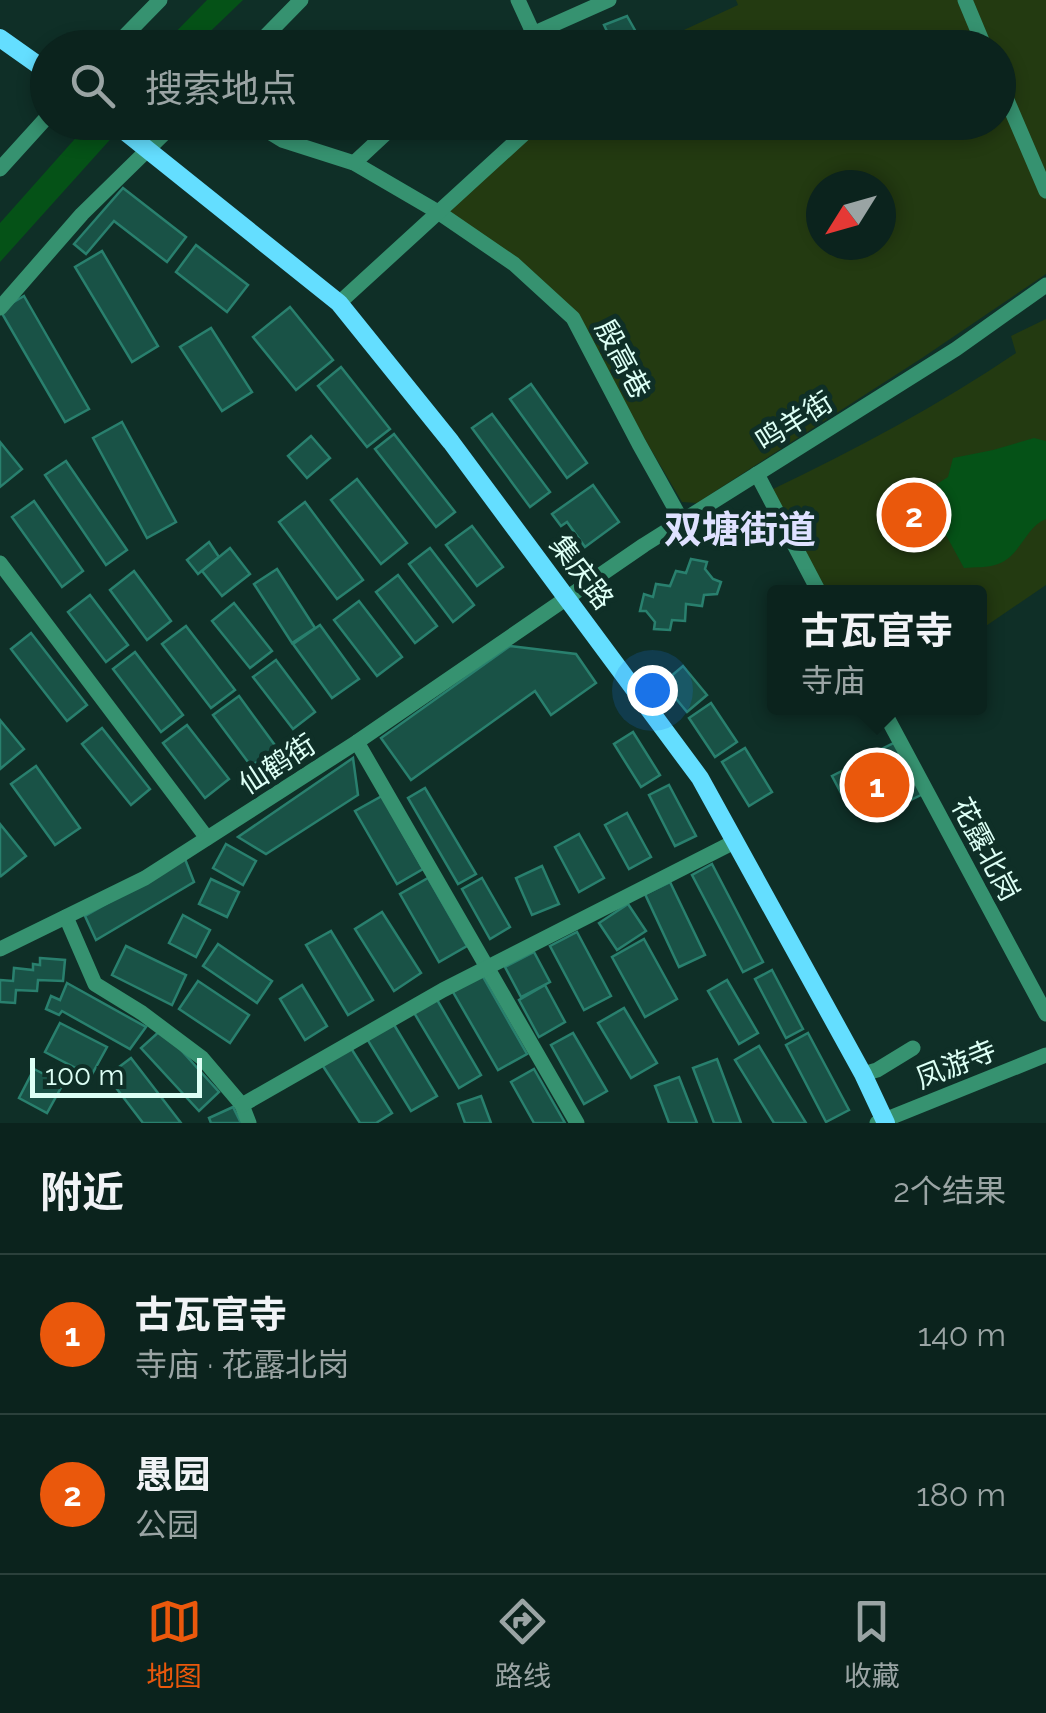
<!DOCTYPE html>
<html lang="zh">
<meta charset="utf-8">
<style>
body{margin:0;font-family:Raleway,"Noto Sans SC",sans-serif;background:#192f2a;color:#f1f3f6}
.compass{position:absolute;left:806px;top:170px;width:90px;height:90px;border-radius:50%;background:#0b231d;box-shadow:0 5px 15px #0003;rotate:233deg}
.scale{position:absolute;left:30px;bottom:25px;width:172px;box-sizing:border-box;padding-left:10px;border:5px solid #ddfff5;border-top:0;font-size:28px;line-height:35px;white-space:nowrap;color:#ddfff5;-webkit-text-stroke:8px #0f2f27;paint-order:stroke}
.you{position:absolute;left:652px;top:690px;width:35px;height:35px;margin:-25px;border:8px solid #fff;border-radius:50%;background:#1a73e8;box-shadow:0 0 0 15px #1a73e833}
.badge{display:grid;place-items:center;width:65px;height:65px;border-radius:50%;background:#ea580c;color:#fff;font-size:32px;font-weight:700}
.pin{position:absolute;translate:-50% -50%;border:5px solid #fff;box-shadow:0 2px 10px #0006}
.popup{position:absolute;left:767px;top:585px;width:220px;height:130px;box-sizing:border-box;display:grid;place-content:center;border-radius:10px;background:#0b231d;filter:drop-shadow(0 2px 8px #0005);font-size:32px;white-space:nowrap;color:#9aa4a4}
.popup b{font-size:38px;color:#f1f3f6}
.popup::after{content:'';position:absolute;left:50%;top:100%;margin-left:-20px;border:20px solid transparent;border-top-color:#0b231d}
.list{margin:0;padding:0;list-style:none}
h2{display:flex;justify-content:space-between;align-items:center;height:130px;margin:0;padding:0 40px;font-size:42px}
h2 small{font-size:32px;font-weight:400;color:#9aa4a4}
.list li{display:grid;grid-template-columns:65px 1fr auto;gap:30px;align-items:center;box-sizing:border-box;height:160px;padding:0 40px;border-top:2px solid #2b403b}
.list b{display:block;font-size:38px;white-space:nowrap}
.list p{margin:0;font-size:32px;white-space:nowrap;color:#9aa4a4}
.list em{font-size:32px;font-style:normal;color:#9aa4a4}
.icon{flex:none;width:55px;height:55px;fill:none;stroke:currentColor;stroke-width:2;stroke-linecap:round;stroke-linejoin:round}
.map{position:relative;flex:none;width:1046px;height:1123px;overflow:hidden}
.search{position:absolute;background:#0b231d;box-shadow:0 5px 15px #0003;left:30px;right:30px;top:30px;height:110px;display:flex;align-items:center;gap:25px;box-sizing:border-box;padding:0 35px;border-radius:55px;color:#9aa4a4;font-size:38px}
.sheet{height:450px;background:#0b231d}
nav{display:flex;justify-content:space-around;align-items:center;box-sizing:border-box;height:140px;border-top:2px solid #2b403b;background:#0b231d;font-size:28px;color:#9aa4a4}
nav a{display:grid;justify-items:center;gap:5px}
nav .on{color:#ea580c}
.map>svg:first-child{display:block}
.green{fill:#233a11;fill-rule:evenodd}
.water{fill:#055217}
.building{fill:#195246;stroke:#29806e;stroke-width:2.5}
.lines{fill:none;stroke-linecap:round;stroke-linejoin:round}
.minor{stroke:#369270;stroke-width:15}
.major{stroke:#64deff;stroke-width:18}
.labels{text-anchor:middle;stroke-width:10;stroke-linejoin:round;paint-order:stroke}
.street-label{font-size:28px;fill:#ddfff5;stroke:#0f2f27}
.district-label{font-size:38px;font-weight:bold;fill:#dfe1ff;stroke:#0f2f27}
</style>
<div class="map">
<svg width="1046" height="1123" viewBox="0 0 1046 1123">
<rect width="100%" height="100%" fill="#0f2f27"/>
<g class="green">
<path d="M736,0H1046V274L922,358L697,503L682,502L573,318L439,203L528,123L998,122V48L647,47L738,5ZM821,185H881V245H821Z"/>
<path d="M1046,319V585L980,630V592H826L771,490C855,450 939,405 1016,353L1011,336Z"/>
</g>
<g class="water">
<path d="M207,0H243L194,47H161Z"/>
<path d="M89,123H125L0,262V223Z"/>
<path d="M1034,438L1046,441V519C1025,527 1021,556 998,564C988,568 974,567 964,568L923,493L948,477L953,458L993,450Z"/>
</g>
<g class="building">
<path d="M627,16L645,48H615L604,25Z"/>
<path d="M123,188L186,237L167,262L114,221L86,254L74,244Z"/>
<path d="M196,245L248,285L227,312L176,272Z"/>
<path d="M102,251L158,346L132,362L75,267Z"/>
<path d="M24,296L89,409L65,422L0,310Z"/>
<path d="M290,307L333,360L296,390L253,337Z"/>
<path d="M211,328L252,392L222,411L180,347Z"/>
<path d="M341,367L390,429L367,447L318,386Z"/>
<path d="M531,384L587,463L567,478L510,399Z"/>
<path d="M492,414L550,492L530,507L472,428Z"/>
<path d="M122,422L176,522L147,538L93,438Z"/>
<path d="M394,434L455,512L436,527L375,449Z"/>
<path d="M311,436L330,458L307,478L288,456Z"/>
<path d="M0,442L22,469L0,487Z"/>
<path d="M66,461L127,550L106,565L45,475Z"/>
<path d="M357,479L407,543L381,564L331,500Z"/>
<path d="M593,485L619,522L585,547L567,522L561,526L552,514Z"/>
<path d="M34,501L83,571L62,587L12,517Z"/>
<path d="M305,502L363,580L337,599L279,522Z"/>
<path d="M472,526L503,567L477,586L446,545Z"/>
<path d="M209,542L219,557L198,574L187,560Z"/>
<path d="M230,548L250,574L222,596L202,571Z"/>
<path d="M430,548L474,605L453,622L409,564Z"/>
<path d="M691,559L707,562L705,569L713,579L721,582L717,594L704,595L702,606L686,604L685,621L672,620L670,630L654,629L655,622L646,611H640L644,594L653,597L656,584L670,586L676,571L686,573Z"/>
<path d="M277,569L315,628L292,643L254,584Z"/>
<path d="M134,571L171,621L147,640L110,590Z"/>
<path d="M398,575L437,626L415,643L376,592Z"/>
<path d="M90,595L128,645L106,662L68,612Z"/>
<path d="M359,601L402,657L377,676L334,620Z"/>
<path d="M234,603L272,651L250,668L212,621Z"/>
<path d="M320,625L359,679L332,698L293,644Z"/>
<path d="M186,626L235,690L211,708L162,644Z"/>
<path d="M31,633L87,705L67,721L11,649Z"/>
<path d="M510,646L576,654L596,683L551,715L535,691L411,780L381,738Z"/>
<path d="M135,652L183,715L161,732L113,669Z"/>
<path d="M276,660L315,712L293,729L253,677Z"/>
<path d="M683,666L707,695L687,712L663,683Z"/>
<path d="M239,696L277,748L251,766L213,715Z"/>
<path d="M711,703L737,742L715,757L689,718Z"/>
<path d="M0,720L24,749L0,769Z"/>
<path d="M187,725L229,779L205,798L163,743Z"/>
<path d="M102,728L150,789L131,805L82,744Z"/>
<path d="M633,732L660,775L641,787L614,744Z"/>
<path d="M898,741L907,760L891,769L893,773L869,785L857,761Z"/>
<path d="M745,748L772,792L749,806L722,762Z"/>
<path d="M353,758L358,795L266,854L238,837Z"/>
<path d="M907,760L923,794L884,813L870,784L887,776L897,795L902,792L891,769Z"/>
<path d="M36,766L80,828L55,845L11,784Z"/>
<path d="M850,767L865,797L848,806L832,776Z"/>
<path d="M669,785L696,836L675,846L649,795Z"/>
<path d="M425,788L476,874L458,884L408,798Z"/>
<path d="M382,796L423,869L397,884L355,811Z"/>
<path d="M627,813L651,857L629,869L605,825Z"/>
<path d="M0,824L26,856L1,876L0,874Z"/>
<path d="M579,834L604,878L579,892L555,847Z"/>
<path d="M226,844L256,861L243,885L213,868Z"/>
<path d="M185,859L194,882L96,940L85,916Z"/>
<path d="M712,864L763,962L743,972L692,875Z"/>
<path d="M542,866L559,904L532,915L516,878Z"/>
<path d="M428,878L467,946L439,962L400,894Z"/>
<path d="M482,878L510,927L490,939L462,889Z"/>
<path d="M211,879L239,892L227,917L199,904Z"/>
<path d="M670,882L705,955L679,967L645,894Z"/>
<path d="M628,904L646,931L617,950L599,923Z"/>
<path d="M382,912L421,973L394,991L355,929Z"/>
<path d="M183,915L210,930L196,957L169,943Z"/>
<path d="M331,931L373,1000L348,1015L306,945Z"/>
<path d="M577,932L611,996L584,1010L550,946Z"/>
<path d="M644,939L677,999L645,1017L612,957Z"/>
<path d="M218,944L272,981L257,1003L203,966Z"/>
<path d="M126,946L186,975L172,1005L112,975Z"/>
<path d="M534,952L550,982L521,997L505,967Z"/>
<path d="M40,958L65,960L63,981L38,980L37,991L16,990L15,1003L0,1002V980L13,981L14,968L33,970V964L40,965Z"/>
<path d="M772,970L803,1029L786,1038L755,979Z"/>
<path d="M482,975L527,1054L498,1070L453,992Z"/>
<path d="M727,980L758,1033L739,1044L708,991Z"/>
<path d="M198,981L249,1015L230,1043L179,1009Z"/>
<path d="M67,983L146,1027L130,1049L62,1011L59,1015L46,1009L51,996L60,1000Z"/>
<path d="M302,985L327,1026L305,1040L280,999Z"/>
<path d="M545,985L565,1022L539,1037L519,1000Z"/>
<path d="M436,998L481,1075L459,1088L413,1011Z"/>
<path d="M624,1008L657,1063L631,1078L598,1023Z"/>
<path d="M60,1023L107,1047L91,1076L45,1052Z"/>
<path d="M393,1023L437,1096L411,1111L367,1039Z"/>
<path d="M162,1029L219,1092L199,1111L141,1048Z"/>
<path d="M573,1033L607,1091L584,1104L551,1045Z"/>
<path d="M808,1033L849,1110L826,1122L786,1045Z"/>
<path d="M349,1045L392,1113L376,1123H360L321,1063Z"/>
<path d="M759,1046L806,1123H774L735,1060Z"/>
<path d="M131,1058L181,1123H143L107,1076Z"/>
<path d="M717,1059L741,1123H714L693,1068Z"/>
<path d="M34,1069L63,1084L47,1113L19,1098Z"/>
<path d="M534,1069L565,1123H534L511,1082Z"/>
<path d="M679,1077L697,1123H669L655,1086Z"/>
<path d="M481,1096L491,1123H465L458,1104Z"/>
<path d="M233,1107L241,1123H211L209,1118Z"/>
</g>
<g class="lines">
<g class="minor">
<path d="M518,0L540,48"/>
<path d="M965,0L985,48"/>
<path d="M113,48L160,0"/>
<path d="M254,48L301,0"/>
<path d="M501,48L609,0"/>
<path d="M998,79L1046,191"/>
<path d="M253,122L282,140L354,163L438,212L514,264L573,318L639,444L682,521"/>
<path d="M354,163L398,122"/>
<path d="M0,169L48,116"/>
<path d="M339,303L537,122"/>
<path d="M0,308L82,214L176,122"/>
<path d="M757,474L819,592"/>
<path d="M0,563L207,838"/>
<path d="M882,708L1046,1014"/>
<path d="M357,742L577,1123"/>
<path d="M66,917L95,984L142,1013L202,1058L242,1105L249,1123"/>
<path d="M0,949L145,878L357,742L644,545L956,349L1046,285"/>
<path d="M863,1074L877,1070L913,1048"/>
<path d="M242,1105L443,990L734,842"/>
<path d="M877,1123L1046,1055"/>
</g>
<g class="major">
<path d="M0,38L48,72"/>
<path d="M113,122L339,303L451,442L700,778L863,1074L886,1123"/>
</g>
</g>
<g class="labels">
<g class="street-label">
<text transform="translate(623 359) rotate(62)" y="10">殷高巷</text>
<text transform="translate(794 421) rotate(-32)" y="10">鸣羊街</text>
<text transform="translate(582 572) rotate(53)" y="10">集庆路</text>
<text transform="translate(277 764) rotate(-33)" y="10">仙鹤街</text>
<text transform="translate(986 849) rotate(62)" y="10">花露北岗</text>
<text transform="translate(956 1064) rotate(-22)" y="10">凤游寺</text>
</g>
<g class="district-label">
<text x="740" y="543">双塘街道</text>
</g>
</g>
</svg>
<svg class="compass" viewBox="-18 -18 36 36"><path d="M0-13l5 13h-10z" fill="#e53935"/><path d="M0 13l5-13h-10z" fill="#9aa4a4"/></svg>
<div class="scale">100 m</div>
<div class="you"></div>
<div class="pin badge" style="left:877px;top:785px">1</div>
<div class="popup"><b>古瓦官寺</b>寺庙</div>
<div class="pin badge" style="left:914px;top:515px">2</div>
<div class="search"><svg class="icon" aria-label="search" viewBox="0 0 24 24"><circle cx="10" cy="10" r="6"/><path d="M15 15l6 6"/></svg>搜索地点</div>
</div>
<section class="sheet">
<h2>附近<small>2个结果</small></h2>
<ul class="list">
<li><span class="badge">1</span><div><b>古瓦官寺</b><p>寺庙 · 花露北岗</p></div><em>140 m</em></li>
<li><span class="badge">2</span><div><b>愚园</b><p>公园</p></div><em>180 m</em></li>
</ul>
</section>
<nav>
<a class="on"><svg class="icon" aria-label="map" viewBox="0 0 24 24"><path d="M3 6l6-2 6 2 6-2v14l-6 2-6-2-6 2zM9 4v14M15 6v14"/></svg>地图</a>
<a><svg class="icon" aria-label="directions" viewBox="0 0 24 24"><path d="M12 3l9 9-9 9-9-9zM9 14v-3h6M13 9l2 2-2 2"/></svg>路线</a>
<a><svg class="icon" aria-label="saved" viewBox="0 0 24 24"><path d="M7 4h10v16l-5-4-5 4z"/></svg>收藏</a>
</nav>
